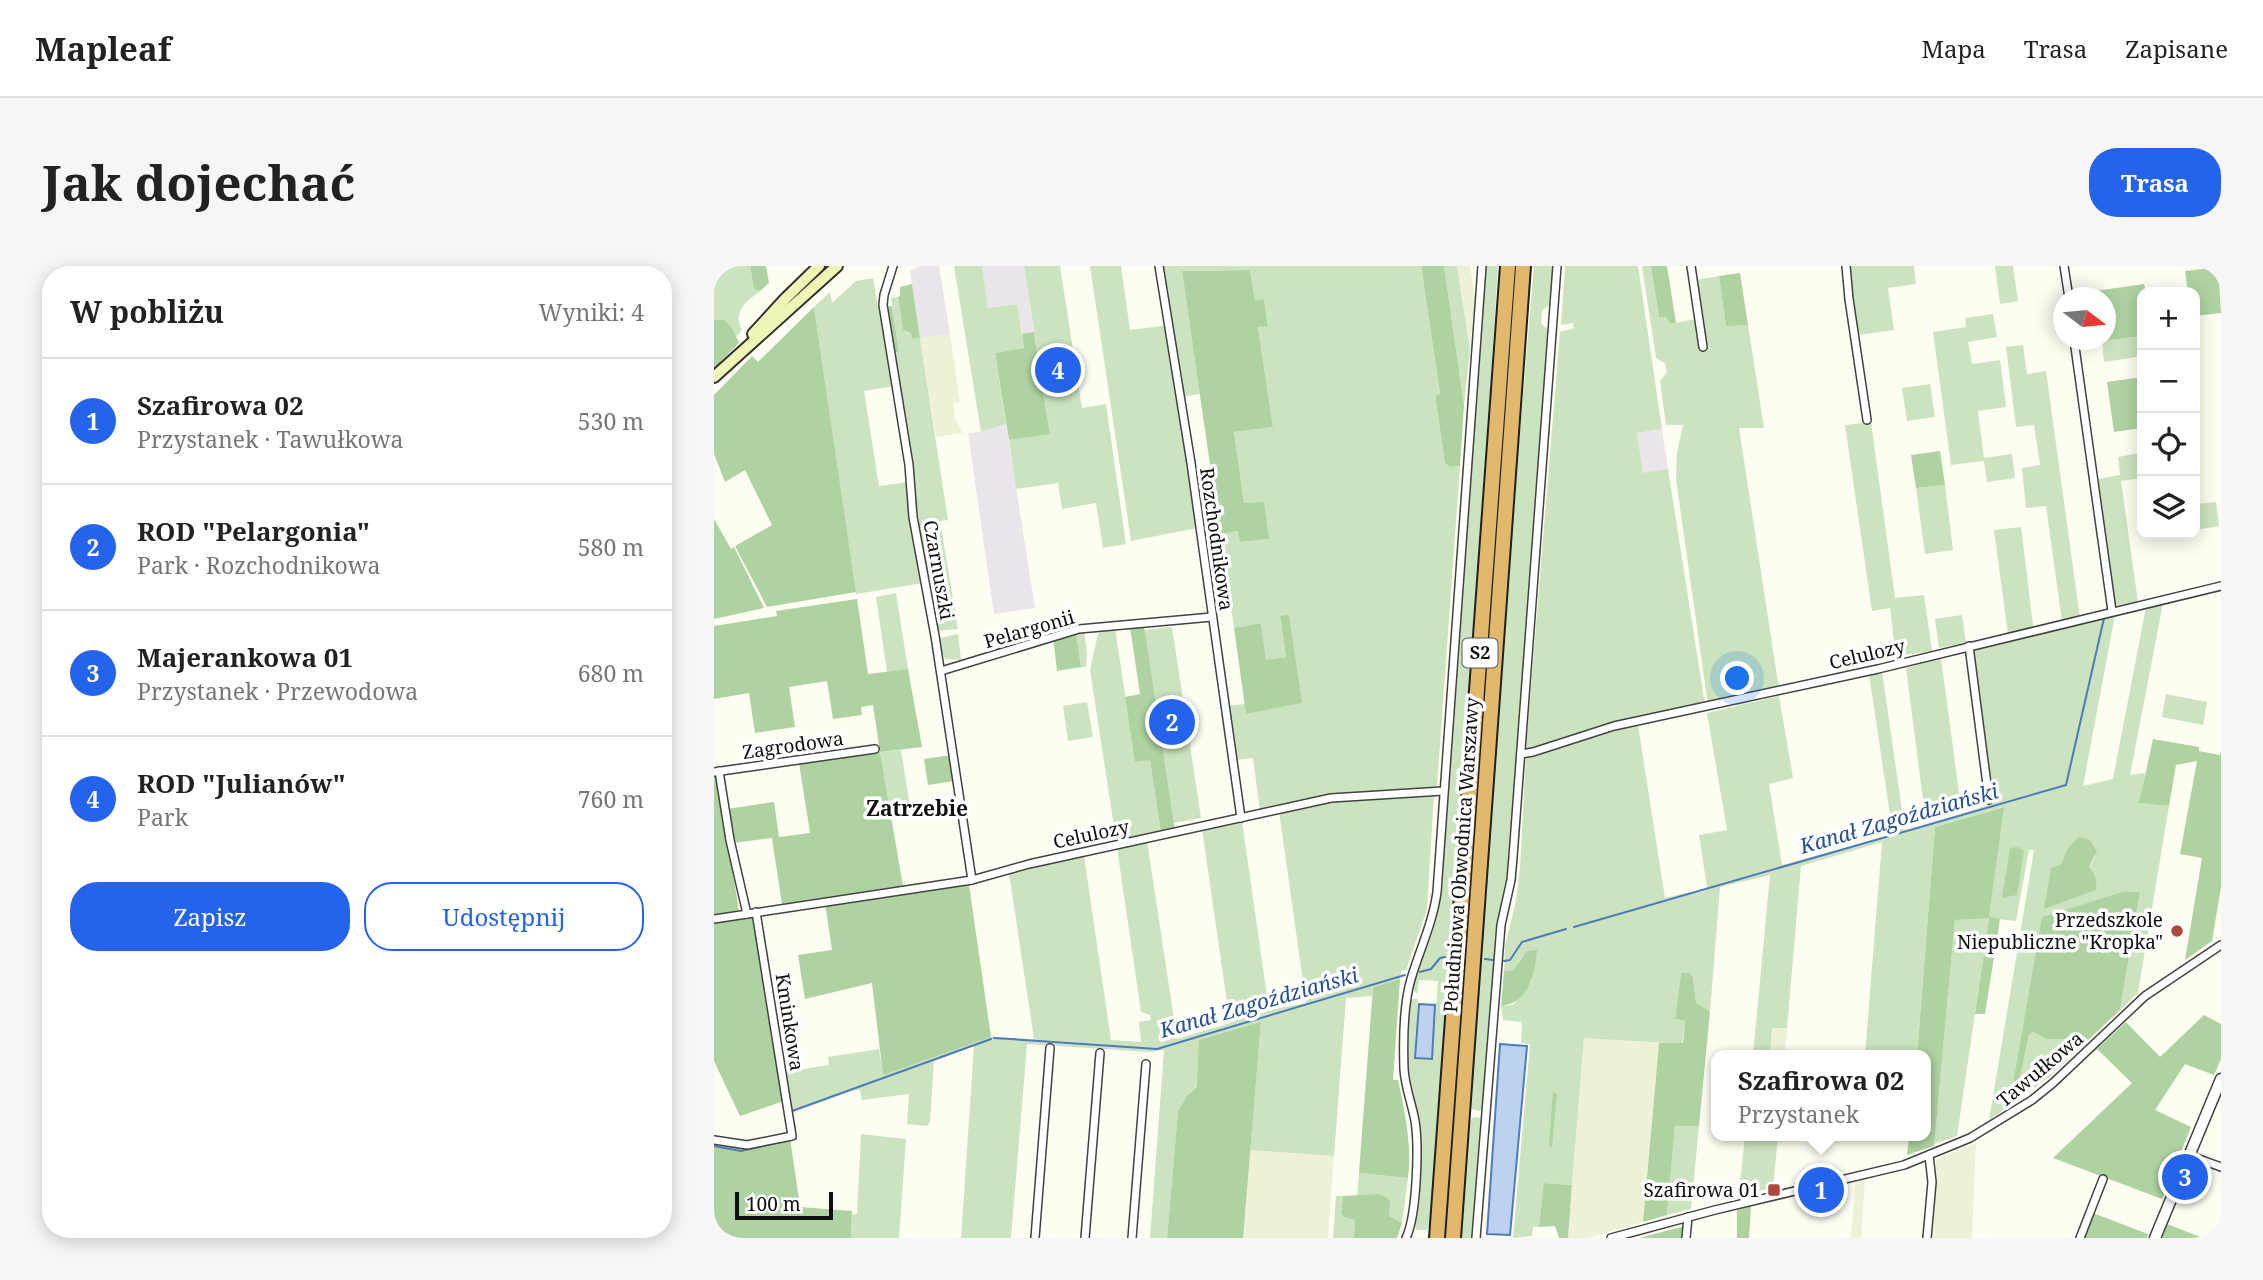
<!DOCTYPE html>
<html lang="pl">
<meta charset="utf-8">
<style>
body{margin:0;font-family:"Noto Serif",serif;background:#f6f6f6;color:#222}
.controls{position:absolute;right:21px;top:21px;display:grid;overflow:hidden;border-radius:14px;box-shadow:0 4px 18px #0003}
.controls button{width:63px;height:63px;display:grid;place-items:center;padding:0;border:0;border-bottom:2px solid #e0e0e0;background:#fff;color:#222;font:35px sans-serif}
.compass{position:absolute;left:1339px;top:21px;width:63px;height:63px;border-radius:50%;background:#fff;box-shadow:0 4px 18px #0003;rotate:106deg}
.scale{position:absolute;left:21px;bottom:18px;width:98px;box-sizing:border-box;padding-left:7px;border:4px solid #0f0f0f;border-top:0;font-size:19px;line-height:24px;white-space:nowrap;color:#0f0f0f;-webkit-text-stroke:5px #fff;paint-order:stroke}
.you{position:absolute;left:1024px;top:413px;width:24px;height:24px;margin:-18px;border:5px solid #fff;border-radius:50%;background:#1a73e8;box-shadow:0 0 0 10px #1a73e833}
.badge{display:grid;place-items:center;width:46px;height:46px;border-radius:50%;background:#2563eb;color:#fff;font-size:23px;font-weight:700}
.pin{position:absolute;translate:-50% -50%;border:4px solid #fff;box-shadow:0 2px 7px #0006}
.popup{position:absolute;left:997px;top:784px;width:220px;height:91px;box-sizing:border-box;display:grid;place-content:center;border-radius:14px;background:#fff;filter:drop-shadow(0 2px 5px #0005);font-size:23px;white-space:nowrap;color:#767676}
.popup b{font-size:26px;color:#222}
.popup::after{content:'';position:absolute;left:50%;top:100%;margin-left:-14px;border:14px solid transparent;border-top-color:#fff}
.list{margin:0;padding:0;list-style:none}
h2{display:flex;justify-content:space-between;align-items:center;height:91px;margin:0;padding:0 28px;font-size:30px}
h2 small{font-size:23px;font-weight:400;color:#767676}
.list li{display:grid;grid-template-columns:46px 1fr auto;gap:21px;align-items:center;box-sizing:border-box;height:126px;padding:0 28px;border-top:2px solid #e0e0e0}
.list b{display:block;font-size:26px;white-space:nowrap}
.list p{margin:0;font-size:23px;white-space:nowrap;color:#767676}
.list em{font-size:23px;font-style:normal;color:#767676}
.actions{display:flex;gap:14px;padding:21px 28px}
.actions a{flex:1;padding:16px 0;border:2px solid #2563eb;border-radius:28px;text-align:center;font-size:24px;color:#2563eb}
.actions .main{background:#2563eb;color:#fff}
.icon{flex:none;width:38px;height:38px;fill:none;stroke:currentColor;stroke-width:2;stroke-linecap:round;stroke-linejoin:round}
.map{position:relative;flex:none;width:1507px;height:972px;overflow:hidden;border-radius:28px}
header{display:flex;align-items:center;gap:42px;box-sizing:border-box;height:98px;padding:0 35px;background:#fff;border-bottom:2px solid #e0e0e0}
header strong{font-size:33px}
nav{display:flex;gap:38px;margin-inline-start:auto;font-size:24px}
.intro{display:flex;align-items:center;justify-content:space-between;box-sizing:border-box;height:168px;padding:0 42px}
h1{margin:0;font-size:49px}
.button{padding:18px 32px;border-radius:28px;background:#2563eb;color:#fff;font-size:24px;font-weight:700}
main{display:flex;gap:42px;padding:0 42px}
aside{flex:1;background:#fff;border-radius:28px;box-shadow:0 4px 18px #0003}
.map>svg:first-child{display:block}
.industrial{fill:#ece4eb}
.farmland{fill:#eef1d5}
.green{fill:#cbe4bf;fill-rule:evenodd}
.forest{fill:#aed3a1}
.water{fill:#bdd2ef;stroke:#4d7bbc;stroke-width:2}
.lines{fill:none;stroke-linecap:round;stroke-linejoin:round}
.stream{stroke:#4d7bbc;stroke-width:2}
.minor-casing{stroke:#424242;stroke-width:10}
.tertiary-casing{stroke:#424242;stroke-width:13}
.secondary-casing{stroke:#313131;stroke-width:14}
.motorway-casing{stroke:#202020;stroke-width:18}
.minor{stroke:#fff;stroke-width:7}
.tertiary{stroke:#fff;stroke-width:10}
.secondary{stroke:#f0f5b6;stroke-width:10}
.motorway{stroke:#e2b86c;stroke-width:14}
.poi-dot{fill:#ad4938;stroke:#fff;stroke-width:2.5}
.labels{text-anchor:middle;stroke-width:7;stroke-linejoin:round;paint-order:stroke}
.shield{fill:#fff;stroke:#575757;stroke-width:2}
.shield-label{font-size:18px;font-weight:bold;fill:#0f0f0f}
.street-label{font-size:19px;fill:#0f0f0f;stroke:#fff}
.poi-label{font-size:19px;fill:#0f0f0f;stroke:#fff;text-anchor:end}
.neighbourhood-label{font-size:21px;font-weight:bold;fill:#0f0f0f;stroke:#fff}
.water-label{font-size:21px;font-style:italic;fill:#274f91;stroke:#fff}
</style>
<header>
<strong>Mapleaf</strong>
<nav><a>Mapa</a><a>Trasa</a><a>Zapisane</a></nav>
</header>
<div class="intro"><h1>Jak dojechać</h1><a class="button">Trasa</a></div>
<main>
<aside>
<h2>W pobliżu<small>Wyniki: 4</small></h2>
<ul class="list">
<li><span class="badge">1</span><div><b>Szafirowa 02</b><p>Przystanek · Tawułkowa</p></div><em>530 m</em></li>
<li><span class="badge">2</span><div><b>ROD &quot;Pelargonia&quot;</b><p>Park · Rozchodnikowa</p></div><em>580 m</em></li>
<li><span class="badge">3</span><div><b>Majerankowa 01</b><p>Przystanek · Przewodowa</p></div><em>680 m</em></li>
<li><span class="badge">4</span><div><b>ROD &quot;Julianów&quot;</b><p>Park</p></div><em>760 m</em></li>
</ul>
<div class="actions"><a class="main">Zapisz</a><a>Udostępnij</a></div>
</aside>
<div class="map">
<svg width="1507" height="972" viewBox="0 0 1507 972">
<rect width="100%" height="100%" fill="#fdfdf2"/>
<g class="industrial">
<path d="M207,0H225L236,68L206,72L196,5Z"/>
<path d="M268,0H310L320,66L308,68L303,38L274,42Z"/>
<path d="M292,158L321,342L280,348L254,167L267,166Z"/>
<path d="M948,163L954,203L929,208L923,167Z"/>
</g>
<g class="farmland">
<path d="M743,0H756L761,31L756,84Z"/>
<path d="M236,68L246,136L239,138L241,152L249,167L222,171L206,72Z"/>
<path d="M1058,761L1073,762L1071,789H1056Z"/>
<path d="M870,771L945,777L929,956L873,972H854Z"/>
<path d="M1262,877L1258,972H1215L1222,894Z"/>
<path d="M536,884L620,890L614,972H529Z"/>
<path d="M1151,914L1147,972H1137L1141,917Z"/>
</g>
<g class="green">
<path d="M0,0H36L40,22L46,25C33,35 18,45 28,64L22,71L10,55L0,54Z"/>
<path d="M240,0H268L274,42L303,38L310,82L281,87L292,158L267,166Z"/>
<path d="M310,0H346L368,142L392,138L412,278L389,282L382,237L348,243L344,217L302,223L295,174L336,167Z"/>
<path d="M376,0H407L416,64L455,59L483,262L417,275Z"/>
<path d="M448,0H707L726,129L722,130V136L731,197L736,201L746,200L723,520L546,545L539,492L520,494L512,440L531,438L532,448L587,437L575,350L566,351L572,391L552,395L547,357L520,362L506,268L525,265L527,276L555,273L530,237L520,166L559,161L544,61L554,59L550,34L541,36L536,4L468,5L486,128L468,131Z"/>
<path d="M730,0H743L756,84L750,139Z"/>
<path d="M771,0H784L777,112L716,958L713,964H702L701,958L705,885L694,811L692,783L695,737L699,733H704L700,793L718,794L724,715L705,714L703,728L698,723L720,657L725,631Z"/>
<path d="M820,0H839L836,39L828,44L827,57L835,65L796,614L773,812L770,816V843L765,845L758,843L756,836L803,199Z"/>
<path d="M851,0H924L948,163L923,167L929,207L954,203L991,439L817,484L812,482L846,66L860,62L859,57L847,59Z"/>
<path d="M928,0H937L945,51H952L956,58L982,53L987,82L995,80L992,76L982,14L1005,10L1012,59H1034L1050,162H1025L1065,423L994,439L962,213L963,186L969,159H952L946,115L953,106L951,97L942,92Z"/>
<path d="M1134,0H1200L1202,18L1174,22L1180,64L1144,69Z"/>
<path d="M1281,0H1299L1304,35L1286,38Z"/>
<path d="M159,12L164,41H167L180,120L150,125L165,220L195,216L209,317L142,328L100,41L116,26L118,37L142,15Z"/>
<path d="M184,31L189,64L197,67L198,73L206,72L234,254L226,255L244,363L222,365L213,312L219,306L212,259L205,257L179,87L185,86L177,32Z"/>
<path d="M1279,48L1283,71L1254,76L1258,98L1286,94L1292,141L1264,145L1270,192L1298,188L1301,212L1273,216L1270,195L1237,199L1219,66L1252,61L1251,52Z"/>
<path d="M795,60L799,61L733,972H729Z"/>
<path d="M1428,70V90L1390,96L1388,75Z"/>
<path d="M1309,79L1313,108L1332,105L1365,345L1366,349L1348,355L1332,240L1312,242L1308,202L1326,199L1320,159L1302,161L1292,81Z"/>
<path d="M1216,118L1221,151L1193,155L1188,122Z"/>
<path d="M1157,156L1181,332L1210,329L1218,385L1182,390L1176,342L1158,345L1131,159Z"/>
<path d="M1423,167H1428V212L1407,215L1424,336L1401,340L1384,213L1406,209L1404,191L1426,187Z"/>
<path d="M1231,219L1239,284L1211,288L1202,222Z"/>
<path d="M1502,236L1505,260L1481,264V238Z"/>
<path d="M1307,261L1319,359L1317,364L1294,368L1280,264Z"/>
<path d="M182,327L194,403L173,406L162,331Z"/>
<path d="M1449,337L1416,509L1431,507L1426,537L1455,540L1424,727L1406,744L1426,626L1411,625L1329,651L1305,816L1315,769L1319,766L1332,773H1358L1353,794L1334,812L1275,854L1320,584H1315L1302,655L1275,652L1243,870L1220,878L1241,654L1275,651L1289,541L1221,561L1203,787L1164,785L1163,789H1151L1168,576L1087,600L1073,762H1058L1056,789H1039L1056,609L1006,621L996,746L982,736L979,711L967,707L961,753L971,755L968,778L870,772L858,919L831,917L825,961H819L818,970L799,972L816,778L807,777L808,756L789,754L787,740L799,739L818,715L808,691L799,704L790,705L791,680L802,635L806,603L812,490L911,460L924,459L951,632L976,626L977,628L991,625L993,621L985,569L1013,564L993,447L1065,430L1079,512L1055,518L1068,599L1179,569L1155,408L1168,405L1191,565L1278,538L1259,386L1261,381L1401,349L1369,520L1399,513L1432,341ZM1364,571L1381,591L1375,602H1337L1347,598L1353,583Z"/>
<path d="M1248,349L1252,377L1225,382L1221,353Z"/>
<path d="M458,361L487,552L460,557L430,364Z"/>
<path d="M401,362L421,495L436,493L447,566L407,575L401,567L376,404L384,368L387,364Z"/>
<path d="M370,365L373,387L372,401H367L362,366Z"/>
<path d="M244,368L247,394L232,393L228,388L226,372Z"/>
<path d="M1227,392L1247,541L1211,549L1192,402Z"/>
<path d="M1452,428L1493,436L1489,459L1448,451Z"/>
<path d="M373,436L379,471L354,475L349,440Z"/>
<path d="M187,484L197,547L177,550L166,486Z"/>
<path d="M720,529L713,643L692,704L687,705L686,713L659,721L658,730L632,732L620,890L536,884L547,756L479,823L464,846L453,972H436L450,784L436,786L313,778L297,972H247L260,780L220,795L216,856L213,860L193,858L195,828L148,834L146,824H140L77,847L70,806L115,799L114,791L165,783L169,808L277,771L320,773L295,607L370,590L397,774L427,776L425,756L437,754L436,749L427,746L403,582L433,575L463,773L516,757L488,563L528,555L555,744L592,737L565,545L634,533Z"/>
<path d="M764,851L769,855L759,972H747L756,857L758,852Z"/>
<path d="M961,859L985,860L977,943L953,949Z"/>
<path d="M147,868L192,873L185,972H137L138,949L143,948Z"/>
<path d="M1031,870H1064L1059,922L1025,928Z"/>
<path d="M645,907L694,912L688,957L675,950L664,928L643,931Z"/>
<path d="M622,930H629L627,947L629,951L641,954L640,972H619Z"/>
</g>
<g class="forest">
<path d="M36,0H52L55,17L46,25L40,23Z"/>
<path d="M707,0H730L750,139L746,200L736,201L731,197L722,136V130L726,128Z"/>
<path d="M937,0H953L962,57L956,58L952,51H945Z"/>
<path d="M1504,1L1507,47L1481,50V26H1474L1471,5Z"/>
<path d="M536,4L541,35L550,33L554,60L544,61L559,161L520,166L530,237L550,236L555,273L526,276L524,265L506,268L468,5Z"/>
<path d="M1026,7L1034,59L1012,60L1005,10Z"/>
<path d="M198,18L206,72L198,73L197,67L189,64L184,31L186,30V21Z"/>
<path d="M1430,18L1432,26H1428V70L1388,75L1392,74V32L1381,31V25Z"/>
<path d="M178,40L185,86L179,87L171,41Z"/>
<path d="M100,41L142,326L53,341L21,280L58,259L31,204L11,216L0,188V129L38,90L44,96Z"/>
<path d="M0,54H10L18,62L25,77L0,102Z"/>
<path d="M320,66L336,168L295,174L281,87L310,82L308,68Z"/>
<path d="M1428,111V162L1400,166L1393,116Z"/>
<path d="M1226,185L1231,219L1202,222L1197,189Z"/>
<path d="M0,253L17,283L20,281L50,342L0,353Z"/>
<path d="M205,257L212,259L219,307L213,312Z"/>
<path d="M143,333L154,408L194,403L208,481L166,486L189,620L68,638L58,572L19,577L13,543L60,536L65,571L96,567L85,497L166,486L159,439L147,441L148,449L119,453L113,415L75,421L81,461L41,467L35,427L0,433V360L63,350L62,345Z"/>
<path d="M575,349L588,437L532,448L520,362L547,357L552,394L572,391L566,350Z"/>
<path d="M430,360L461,564L447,566L436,494L421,496L411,431L426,428L416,361Z"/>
<path d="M362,366L367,401L343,405L339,371Z"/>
<path d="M1439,473L1485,481V485L1506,489L1507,485V621L1498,675L1471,694L1488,592L1466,588L1483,495L1462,499L1455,540L1425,537Z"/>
<path d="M237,489L241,515L214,519L210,493Z"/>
<path d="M0,508H3L25,645L0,649Z"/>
<path d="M1290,541L1275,651L1286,653L1271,748H1261L1275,652L1241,654L1220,880L1193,889L1195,870H1212V789H1203L1221,561Z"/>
<path d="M1364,571L1376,574L1383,585L1375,601C1382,609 1383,614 1382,624L1330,643L1337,602L1347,598L1353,583Z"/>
<path d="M1304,581L1310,585L1303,629L1288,632L1296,582Z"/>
<path d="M255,619L277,771L169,809L158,717L91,733L84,689L118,684L111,637Z"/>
<path d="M1411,625L1426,626L1406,744L1353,794L1357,773H1332L1319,766L1315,769L1305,816L1299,818L1328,651Z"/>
<path d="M41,651L70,835L26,850L0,795V657Z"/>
<path d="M823,684C821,708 816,736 787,740L790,705L799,704L813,685Z"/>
<path d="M967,707H974L979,711L982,736L996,746L985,860H961L953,949L929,956L945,777H969L971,755L961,753Z"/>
<path d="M686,713L679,814H684C691,846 698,879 694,912L645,907L659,721Z"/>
<path d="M1490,749L1507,758V793L1500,809L1471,798L1441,844L1477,861L1448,933L1339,892L1418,817L1383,783L1412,756L1446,791Z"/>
<path d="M547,756L529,972H453L464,845L473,830L483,820L485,774Z"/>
<path d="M839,825L843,829L838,880H835Z"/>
<path d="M76,872L86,941L138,945L137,972H0V877L29,881Z"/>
<path d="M830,917L858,919L854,972H845L841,960L825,961Z"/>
<path d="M664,928L672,931L676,935L675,950L688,957L683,972H640L641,954L629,951L627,947L629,930Z"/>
<path d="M1037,940L1035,972H1023V944Z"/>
<path d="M1379,947L1434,968L1433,972H1369Z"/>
<path d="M1453,958L1489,972H1448Z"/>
<path d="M971,960L970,972H925Z"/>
</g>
<g class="water">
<path d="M705,738L721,739L718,793L701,792Z"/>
<path d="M786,778L813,780L796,969L773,968Z"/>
</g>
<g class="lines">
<g class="stream">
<path d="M860,661L1352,519L1390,352"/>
<path d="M771,693L779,694"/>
<path d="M790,695L796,694L808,676L852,663"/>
<path d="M706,706L717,703L726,692L731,691"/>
<path d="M280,772L443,783L691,709"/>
<path d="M78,845L277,773"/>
<path d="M80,857L82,873"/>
<path d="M0,880L27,885L75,874"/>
</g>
<defs>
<g id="minor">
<path d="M179,0L170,29L169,39L195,199L199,251L221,370L258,614"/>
<path d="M445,0L477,197L527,552"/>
<path d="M977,0L989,81"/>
<path d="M1132,0L1135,33L1153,154"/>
<path d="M1350,0L1355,32"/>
<path d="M1360,74L1398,345"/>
<path d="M1255,380L1275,534"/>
<path d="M227,405L365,363L498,351"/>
<path d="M807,488L819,486L900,460L1164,403L1507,320"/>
<path d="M5,505L16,574L33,648"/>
<path d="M0,506L161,483"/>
<path d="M0,653L258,614L315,598L617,532L729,525"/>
<path d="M0,874L33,879L78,870L42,646"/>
<path d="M1474,889L1507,901"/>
<path d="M321,972L336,782"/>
<path d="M371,972L386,787"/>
<path d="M418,972L432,798"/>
<path d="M692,972C703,949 705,880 701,855C698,838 691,821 690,803C689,774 689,740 697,713C706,683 719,656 723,626L768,0"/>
<path d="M762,972L787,659L797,614L799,591L843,0"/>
<path d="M897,972L1001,944L1190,899L1256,872L1318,834L1339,817L1431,730L1507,679"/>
<path d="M972,972L974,951"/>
<path d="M1213,972L1218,916L1215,889"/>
<path d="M1366,972L1389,913"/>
</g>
<path id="tertiary" d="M1441,972L1507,813"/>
<g id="secondary">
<path d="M39,68L72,32L105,0"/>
<path d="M0,111L123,0"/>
</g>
<g id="motorway">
<path d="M723,972L794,0"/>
<path d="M739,972L809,0"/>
</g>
</defs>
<use href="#minor" class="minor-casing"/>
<use href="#tertiary" class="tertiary-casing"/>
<use href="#secondary" class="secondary-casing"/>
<use href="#motorway" class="motorway-casing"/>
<use href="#minor" class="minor"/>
<use href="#tertiary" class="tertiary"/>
<use href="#secondary" class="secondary"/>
<use href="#motorway" class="motorway"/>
</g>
<g class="poi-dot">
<circle cx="1463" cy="665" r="7"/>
<rect x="1053" y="917" width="14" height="14" rx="3.5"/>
</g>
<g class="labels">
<rect class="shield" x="748.5" y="372.5" width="35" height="29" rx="5"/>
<g class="shield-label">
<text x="766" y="393">S2</text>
</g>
<g class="street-label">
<text transform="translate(503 273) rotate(82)" y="7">Rozchodnikowa</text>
<text transform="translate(225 304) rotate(80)" y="7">Czarnuszki</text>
<text transform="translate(315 363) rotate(-16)" y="7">Pelargonii</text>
<text transform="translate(1153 388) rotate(-13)" y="7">Celulozy</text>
<text transform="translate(79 479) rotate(-8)" y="7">Zagrodowa</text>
<text transform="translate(377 568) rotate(-12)" y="7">Celulozy</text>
<text transform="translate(747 589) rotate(-86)" y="7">Południowa Obwodnica Warszawy</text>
<text transform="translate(76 756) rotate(81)" y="7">Kminkowa</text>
<text transform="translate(1326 803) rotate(-40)" y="7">Tawułkowa</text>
</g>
<g class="poi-label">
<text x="1449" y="661">Przedszkole<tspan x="1449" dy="22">Niepubliczne "Kropka"</tspan></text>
<text x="1046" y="931">Szafirowa 01</text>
</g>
<g class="neighbourhood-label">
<text x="203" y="550">Zatrzebie</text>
</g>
<g class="water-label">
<text transform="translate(1185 553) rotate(-16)" y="7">Kanał Zagoździański</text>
<text transform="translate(545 737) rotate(-16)" y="7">Kanał Zagoździański</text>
</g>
</g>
</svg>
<div class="controls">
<button>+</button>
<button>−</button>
<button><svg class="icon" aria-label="locate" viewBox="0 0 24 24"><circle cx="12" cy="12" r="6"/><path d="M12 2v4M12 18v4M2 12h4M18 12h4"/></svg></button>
<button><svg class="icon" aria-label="layers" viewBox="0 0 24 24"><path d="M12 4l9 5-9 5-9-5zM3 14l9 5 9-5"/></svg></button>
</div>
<svg class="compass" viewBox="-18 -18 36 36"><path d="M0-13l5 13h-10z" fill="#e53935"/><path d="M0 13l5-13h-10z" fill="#767676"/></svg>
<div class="scale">100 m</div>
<div class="you"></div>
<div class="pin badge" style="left:1107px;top:924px">1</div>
<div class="popup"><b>Szafirowa 02</b>Przystanek</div>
<div class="pin badge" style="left:458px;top:456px">2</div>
<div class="pin badge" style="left:1471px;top:911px">3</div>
<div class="pin badge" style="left:344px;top:104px">4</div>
</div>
</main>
